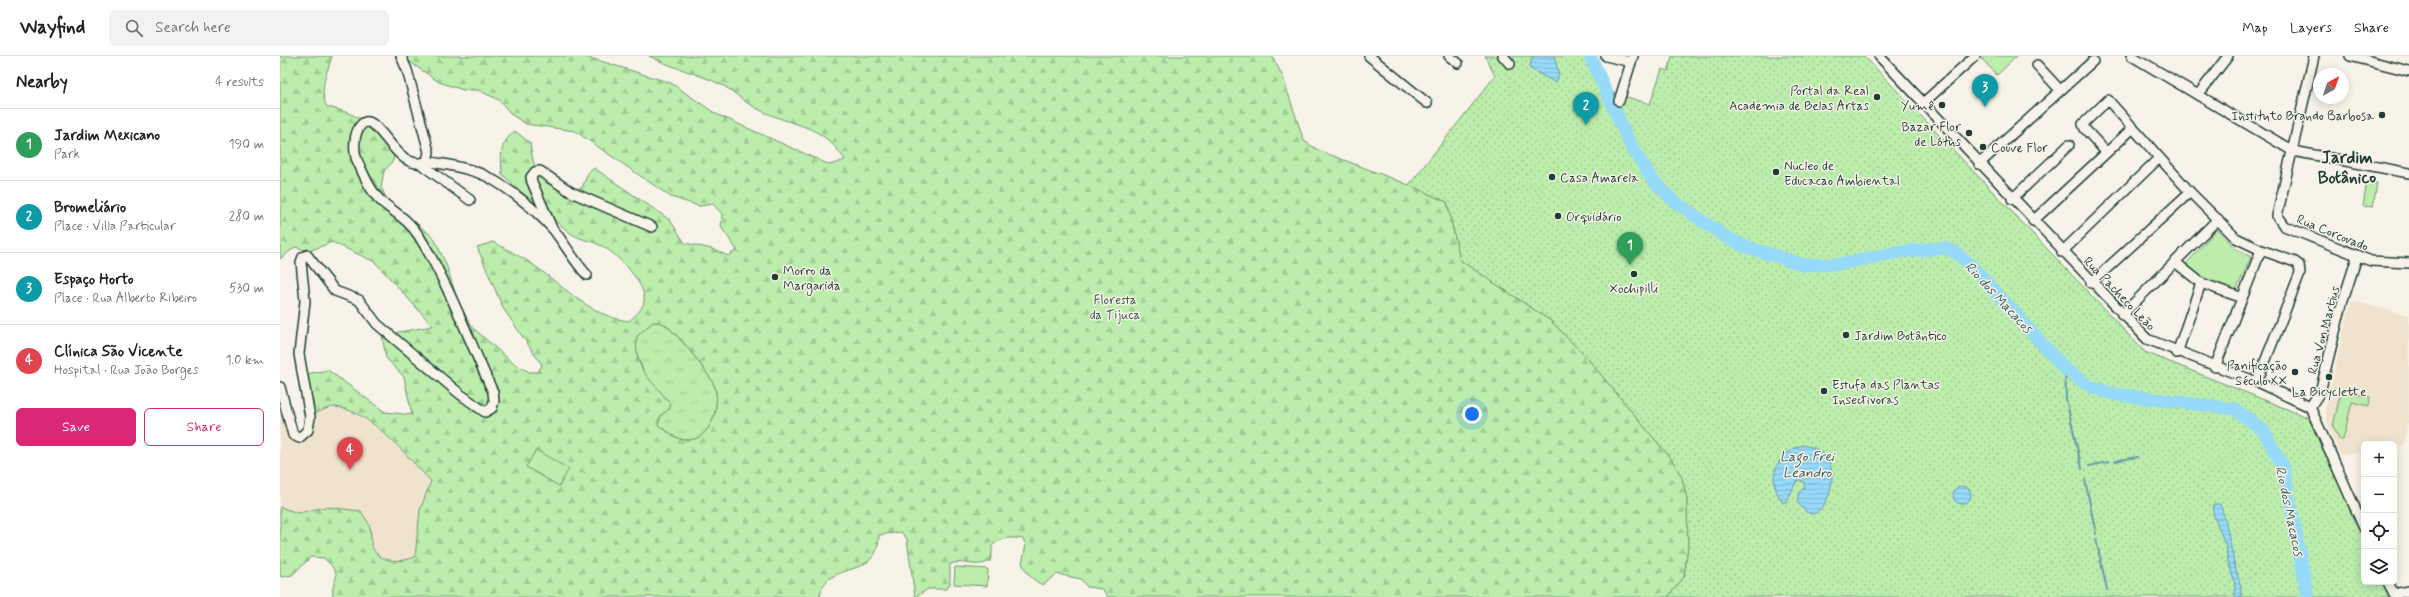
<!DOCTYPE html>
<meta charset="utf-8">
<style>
body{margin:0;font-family:Mynerve,sans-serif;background:#f2f2f2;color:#202124}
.controls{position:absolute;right:12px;bottom:12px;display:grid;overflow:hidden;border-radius:6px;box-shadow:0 2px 10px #0003}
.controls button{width:36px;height:36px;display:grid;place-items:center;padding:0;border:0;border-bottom:1px solid #e0e0e0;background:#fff;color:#202124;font:20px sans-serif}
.compass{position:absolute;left:2033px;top:12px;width:36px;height:36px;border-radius:50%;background:#fff;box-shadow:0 2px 10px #0003;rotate:40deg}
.you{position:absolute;left:1192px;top:358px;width:14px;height:14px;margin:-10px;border:3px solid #fff;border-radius:50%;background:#1a73e8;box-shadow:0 0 0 6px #1a73e833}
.badge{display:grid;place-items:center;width:26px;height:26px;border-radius:50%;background:#db2777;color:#fff;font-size:13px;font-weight:700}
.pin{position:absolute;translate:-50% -33px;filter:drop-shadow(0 1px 2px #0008)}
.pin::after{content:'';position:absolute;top:21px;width:14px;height:12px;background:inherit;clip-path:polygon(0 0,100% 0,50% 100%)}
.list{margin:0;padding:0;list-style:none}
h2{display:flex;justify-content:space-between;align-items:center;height:52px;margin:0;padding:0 16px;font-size:17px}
h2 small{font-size:13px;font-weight:400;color:#757577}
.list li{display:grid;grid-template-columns:26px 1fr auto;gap:12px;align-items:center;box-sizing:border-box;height:72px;padding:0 16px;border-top:1px solid #e0e0e0}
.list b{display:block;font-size:15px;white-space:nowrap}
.list p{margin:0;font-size:13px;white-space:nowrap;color:#757577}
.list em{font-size:13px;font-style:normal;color:#757577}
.actions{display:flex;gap:8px;padding:12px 16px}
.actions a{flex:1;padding:9px 0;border:1px solid #db2777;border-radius:6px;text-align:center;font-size:14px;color:#db2777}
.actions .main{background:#db2777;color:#fff}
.icon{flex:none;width:22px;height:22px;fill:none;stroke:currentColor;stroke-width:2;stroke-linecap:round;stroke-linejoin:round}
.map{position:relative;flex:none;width:2129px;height:541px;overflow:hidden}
header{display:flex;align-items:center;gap:24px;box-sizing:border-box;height:56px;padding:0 20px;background:#fff;border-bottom:1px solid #e0e0e0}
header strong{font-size:19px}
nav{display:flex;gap:22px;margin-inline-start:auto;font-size:14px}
.search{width:280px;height:36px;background:#f2f2f2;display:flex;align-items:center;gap:10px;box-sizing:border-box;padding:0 14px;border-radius:6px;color:#757577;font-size:15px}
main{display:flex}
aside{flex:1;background:#fff}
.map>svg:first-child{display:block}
.built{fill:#f0e3ce}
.grass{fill:url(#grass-tufts);stroke:#6e9570}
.forest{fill:url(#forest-firs);stroke:#6e9570;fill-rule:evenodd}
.park{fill:#bcedac;stroke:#6e9570}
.garden{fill:url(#garden-dots);stroke:#6e9570}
.water{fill:url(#water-rules);stroke:#679baa}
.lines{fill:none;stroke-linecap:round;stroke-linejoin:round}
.stream{stroke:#679baa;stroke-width:2}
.river{stroke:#97d9f8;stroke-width:13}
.minor-casing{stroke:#1f3d34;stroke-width:12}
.minor{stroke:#f7f3e8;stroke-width:9}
.poi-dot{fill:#1f3d34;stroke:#f7f3e8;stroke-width:1.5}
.labels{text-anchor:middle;stroke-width:3;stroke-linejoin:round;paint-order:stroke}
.poi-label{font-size:13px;fill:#1f3d34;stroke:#f7f3e8;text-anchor:start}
.street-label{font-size:13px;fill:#1f3d34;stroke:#f7f3e8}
.park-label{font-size:13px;fill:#375746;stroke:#f7f3e8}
.water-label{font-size:14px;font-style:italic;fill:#375c5b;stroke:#f7f3e8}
.district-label{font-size:17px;font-weight:bold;fill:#1f3d34;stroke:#f7f3e8}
</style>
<header>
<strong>Wayfind</strong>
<div class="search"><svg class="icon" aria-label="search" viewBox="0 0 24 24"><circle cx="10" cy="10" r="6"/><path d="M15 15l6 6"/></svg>Search here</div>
<nav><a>Map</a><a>Layers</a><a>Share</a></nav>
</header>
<main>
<aside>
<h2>Nearby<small>4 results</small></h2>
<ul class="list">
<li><span class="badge" style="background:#2e9e5b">1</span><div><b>Jardim Mexicano</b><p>Park</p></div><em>190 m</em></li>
<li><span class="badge" style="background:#0f9aa8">2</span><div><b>Bromeliário</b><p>Place · Villa Particular</p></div><em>280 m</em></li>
<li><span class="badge" style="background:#0f9aa8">3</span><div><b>Espaço Horto</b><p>Place · Rua Alberto Ribeiro</p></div><em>530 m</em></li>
<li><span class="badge" style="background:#e0444e">4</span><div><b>Clínica São Vicente</b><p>Hospital · Rua João Borges</p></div><em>1.0 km</em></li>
</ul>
<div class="actions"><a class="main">Save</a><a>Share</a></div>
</aside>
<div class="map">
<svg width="2129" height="541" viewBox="0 0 2129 541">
<defs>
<pattern id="grass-tufts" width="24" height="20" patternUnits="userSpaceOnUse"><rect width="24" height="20" fill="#bcedac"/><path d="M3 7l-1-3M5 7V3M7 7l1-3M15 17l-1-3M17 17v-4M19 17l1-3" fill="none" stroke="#a1cc95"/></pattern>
<pattern id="forest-firs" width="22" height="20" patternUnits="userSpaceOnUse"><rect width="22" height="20" fill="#bcedac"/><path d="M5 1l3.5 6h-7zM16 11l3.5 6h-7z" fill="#a1cc95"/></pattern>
<pattern id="garden-dots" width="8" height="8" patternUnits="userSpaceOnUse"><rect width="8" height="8" fill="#bcedac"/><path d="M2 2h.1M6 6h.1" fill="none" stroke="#a1cc95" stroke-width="1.8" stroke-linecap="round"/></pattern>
<pattern id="water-rules" width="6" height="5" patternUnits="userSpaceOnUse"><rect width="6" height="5" fill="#97d9f8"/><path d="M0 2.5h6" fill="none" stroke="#82bbd5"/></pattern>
</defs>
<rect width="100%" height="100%" fill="#f7f3e8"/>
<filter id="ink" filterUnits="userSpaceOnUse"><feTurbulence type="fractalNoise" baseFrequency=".025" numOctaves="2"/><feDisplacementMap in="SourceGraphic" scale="8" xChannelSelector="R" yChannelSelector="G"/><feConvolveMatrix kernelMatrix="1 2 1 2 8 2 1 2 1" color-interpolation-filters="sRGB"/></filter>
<g filter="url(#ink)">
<g class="built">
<path d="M2071,245L2129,259V367L2127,368L2124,389L2114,391V388H2084V395L2060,399L2048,370L2045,353Z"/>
<path d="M0,337L6,341L13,385L22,389L26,384L24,355L34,358L53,351L69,354L82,360L113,386L151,425L140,454L135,501L126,505L105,504L96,497L92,489L90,470L46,451L18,457L0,451Z"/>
</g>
<path class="grass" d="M373,266C376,266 379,266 382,267C393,272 429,317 434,329C442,348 431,385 407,384C395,384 387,374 378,369L381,359L389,353C373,330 354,310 356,280Z"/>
<path class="forest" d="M0,0H52C47,18 38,33 47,51C79,57 94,71 115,93L113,105L104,115L101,131L109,148L121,154L154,182L166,208L181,255L193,272L233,307L249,316H258L262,309L223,252L197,191L213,186C224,192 236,198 246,204C279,225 309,261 349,265C355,260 362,254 364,246C368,229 336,197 322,190C311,184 299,184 289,176C266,158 243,138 222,118C221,98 219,88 235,75L250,87C255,123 263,136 302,132L308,117L314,112L390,164L405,187L432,193L448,200L457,194L441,171L442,158L433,148L419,150L391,141L295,75L246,68L232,59L219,44L198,34H183L159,26L121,0H301L314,3L391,27L436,58L550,109L565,104C540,65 513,72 476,52C463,46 453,34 440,28C417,17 392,12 369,0H992L1002,19L1024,85L1038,94L1129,129L1167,146L1180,204L1271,265L1308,303L1392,404L1402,421L1407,443L1408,490L1404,521L1388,541H828L822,533L807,531L801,523L777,518L763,529C752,524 747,518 742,507L746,489L743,483C732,481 720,481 712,490V498L710,505C695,513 684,503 670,508V528L666,533H648L635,541L627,483L621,476L599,479C599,527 544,502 540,541H53C50,520 67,524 44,502L31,501L12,519L3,521L0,520V451L18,457L46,451L81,455C84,460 88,466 90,471C91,477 91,484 92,490C98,507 120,507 135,501L140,454L151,425C127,401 90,353 54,351C48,351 40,356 34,358L26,318L48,314L105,356L132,359L124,321L106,302L102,279L153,270L95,206L52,186L29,195L15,191L0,203ZM373,266C376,266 379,266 382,267C394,272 429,317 434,329C442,348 431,385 407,384C395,384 387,374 378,369L381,359L390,353V348C372,322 353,316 357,280Z"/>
<g class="park">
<path d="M1705,0H1737L1717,19L1702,3Z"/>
<path d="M2087,125L2097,127L2093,151L2083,150Z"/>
<path d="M1937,173L1956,193L1971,201L1955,237L1923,224L1906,208Z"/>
<path d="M2061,335L2090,341L2089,350L2072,346L2063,384H2060L2053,370Z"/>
<path d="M256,394L289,413L279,430L246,411Z"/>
<path d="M675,511L708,513L707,530L674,528Z"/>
</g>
<path class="garden" d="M1205,0H1304L1321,33L1370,48L1382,13L1388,15L1392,0H1584L1865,296L2029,362L2084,483V526H2104L2111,541H1388L1404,521L1408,490L1407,443L1402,422L1392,404L1308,303L1271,265L1180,204L1167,146L1129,129L1215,20Z"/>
<g class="water">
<path d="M1253,0H1274L1279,18L1276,27L1249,12Z"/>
<path d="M1523,389C1531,391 1541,393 1546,400C1558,415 1551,451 1533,458L1526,456L1517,446L1519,436L1525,431L1523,425L1518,424L1516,426L1507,445L1503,447C1485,423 1496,396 1523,389Z"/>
<circle cx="1682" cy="439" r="9"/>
<path d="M1934,448H1940C1948,469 1950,489 1955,511C1958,522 1962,529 1961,541H1955V528L1948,505L1946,491L1933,457Z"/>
</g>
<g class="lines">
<g class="stream">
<path d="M1785,313L1786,343L1802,413"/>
<path d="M1835,405L1857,401"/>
<path d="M1809,410L1828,406"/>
<path d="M1805,424L1816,478"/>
<path d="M1816,483L1827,534"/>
</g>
<path class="river" d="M1310,0L1351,90L1373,124L1394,145L1444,180L1464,190L1524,209L1560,208L1618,196L1664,192L1673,195L1689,207L1785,313L1809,330L1833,338L1955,353L1983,374L2003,410L2028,541"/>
<defs>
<g id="minor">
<path d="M1089,0L1147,47"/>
<path d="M1169,0L1178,7"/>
<path d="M1223,0L1230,8"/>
<path d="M1326,0L1351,6"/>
<path d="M1599,0L1867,283L1977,326L2030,351L2084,472"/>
<path d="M1852,0L2013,95L2129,117"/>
<path d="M2034,0L1997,160L2004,170L2091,205L2129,207"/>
<path d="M2070,0L2129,15"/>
<path d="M1757,9L1780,34"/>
<path d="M1918,39L1948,0"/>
<path d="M1339,45L1353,0"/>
<path d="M1642,48L1695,0"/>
<path d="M1826,96L1805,73L1803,68L1828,44L1910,136L1956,182L1981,194L1935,311"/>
<path d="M147,105C166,109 188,111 206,120C229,132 255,153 273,173C285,188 294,205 307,219"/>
<path d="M141,108L190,144"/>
<path d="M1699,108L1813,5"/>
<path d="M1732,143L1789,89"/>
<path d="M1753,165L1853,72"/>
<path d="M271,170L252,126L251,121L255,116L260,115L291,136L372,171"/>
<path d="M1782,196L1879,102"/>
<path d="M1895,206L1921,227L1960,241"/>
<path d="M1811,227L1910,136"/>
<path d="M1842,259L1938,163"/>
<path d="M1897,297L1921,227"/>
<path d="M1977,326L2020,217L2019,209L2015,206L1981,194"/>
<path d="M0,331L13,379L19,382L28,374L30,361L19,298L25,245L21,206L23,201L27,199L55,235L79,244L97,268L180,338L205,356L212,352L214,345L213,336C189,284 169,229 139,180C129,164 115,157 101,145C90,135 83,117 77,104C73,95 74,76 81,69C98,51 116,120 147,105L149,96L127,14L121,0"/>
<path d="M2030,351L2040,336L2062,248L2077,201"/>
<path d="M2108,526L2115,541"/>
<path d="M2114,538L2129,535"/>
</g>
</defs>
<use href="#minor" class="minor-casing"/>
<use href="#minor" class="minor"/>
</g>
</g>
<g class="poi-dot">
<circle cx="1597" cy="41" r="4"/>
<circle cx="1662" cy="49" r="4"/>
<circle cx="2102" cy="59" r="4"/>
<circle cx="1689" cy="77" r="4"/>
<circle cx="1703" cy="91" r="4"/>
<circle cx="1496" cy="116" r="4"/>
<circle cx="1272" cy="121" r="4"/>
<circle cx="1278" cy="160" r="4"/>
<circle cx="1354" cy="218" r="4"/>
<circle cx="495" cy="221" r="4"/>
<circle cx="1566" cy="279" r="4"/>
<circle cx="2015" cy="316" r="4"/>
<circle cx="2049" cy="321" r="4"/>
<circle cx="1544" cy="335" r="4"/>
</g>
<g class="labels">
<g class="poi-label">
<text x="1589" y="39" text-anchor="end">Portal da Real<tspan x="1589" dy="15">Academia de Belas Artas</tspan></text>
<text x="1654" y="54" text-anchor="end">Yumê</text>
<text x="2094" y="64" text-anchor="end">Instituto Brando Barbosa</text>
<text x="1681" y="75" text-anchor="end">Bazar Flor<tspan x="1681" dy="15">de Lótus</tspan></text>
<text x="1711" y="96">Couve Flor</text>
<text x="1504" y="114">Nucleo de<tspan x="1504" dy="15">Educacao Ambiental</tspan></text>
<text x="1280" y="126">Casa Amarela</text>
<text x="1286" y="165">Orquidário</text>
<text x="503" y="219">Morro da<tspan x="503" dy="15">Margarida</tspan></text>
<text x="1354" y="237" text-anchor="middle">Xochipilli</text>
<text x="1574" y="284">Jardim Botântico</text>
<text x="2007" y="314" text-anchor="end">Panificação<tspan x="2007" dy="15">Século XX</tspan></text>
<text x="1552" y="333">Estufa das Plantas<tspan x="1552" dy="15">Insectivoras</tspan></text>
<text x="2049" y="340" text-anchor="middle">La Bicyclette</text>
</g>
<g class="street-label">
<text transform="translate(2053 176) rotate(22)" y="5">Rua Corcovado</text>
<text transform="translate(1840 237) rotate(46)" y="5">Rua Pacheco Leão</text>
<text transform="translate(2043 274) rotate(-75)" y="5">Rua Von Martius</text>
</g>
<g class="park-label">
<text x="835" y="248">Floresta<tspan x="835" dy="15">da Tijuca</tspan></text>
</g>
<g class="water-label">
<text transform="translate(1719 241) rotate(47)" y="5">Rio dos Macacos</text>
<text x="1527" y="405">Lago Frei<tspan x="1527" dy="16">Leandro</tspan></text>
<text transform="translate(2010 455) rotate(78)" y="5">Rio dos Macacos</text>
</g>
<g class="district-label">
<text x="2067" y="107">Jardim<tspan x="2067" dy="20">Botânico</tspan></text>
</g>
</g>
</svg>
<div class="controls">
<button>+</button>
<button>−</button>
<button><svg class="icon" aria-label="locate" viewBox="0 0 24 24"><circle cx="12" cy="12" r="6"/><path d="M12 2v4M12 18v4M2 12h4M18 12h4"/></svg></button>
<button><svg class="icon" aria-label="layers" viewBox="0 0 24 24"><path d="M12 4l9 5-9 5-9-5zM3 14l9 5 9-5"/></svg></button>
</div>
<svg class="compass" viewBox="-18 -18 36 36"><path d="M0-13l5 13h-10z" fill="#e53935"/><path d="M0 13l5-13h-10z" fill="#757577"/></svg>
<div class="you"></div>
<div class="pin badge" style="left:1350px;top:209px;background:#2e9e5b">1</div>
<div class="pin badge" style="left:1306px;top:69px;background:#0f9aa8">2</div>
<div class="pin badge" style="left:1705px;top:51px;background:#0f9aa8">3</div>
<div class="pin badge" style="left:70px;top:414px;background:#e0444e">4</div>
</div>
</main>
